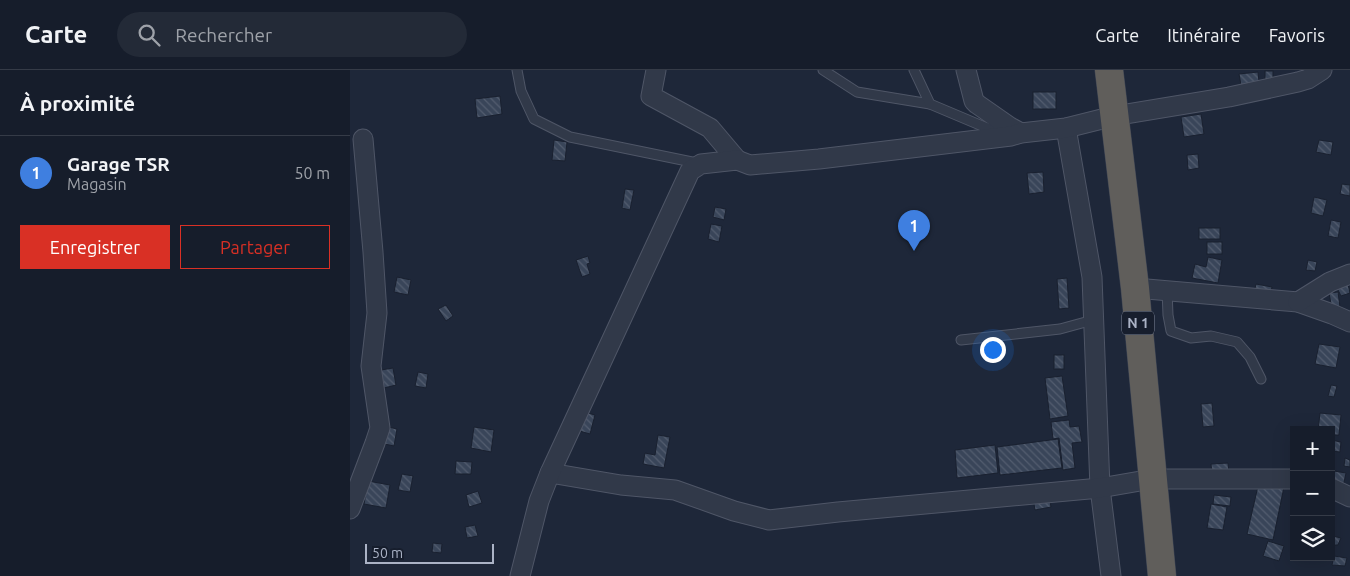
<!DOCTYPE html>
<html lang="fr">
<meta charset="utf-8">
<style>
body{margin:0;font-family:Ubuntu,sans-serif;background:#232a37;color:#f1f3f6}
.controls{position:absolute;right:15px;bottom:15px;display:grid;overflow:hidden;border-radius:0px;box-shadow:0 5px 20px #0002}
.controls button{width:45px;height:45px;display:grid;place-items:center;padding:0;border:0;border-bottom:1px solid #353b47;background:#161d2b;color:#f1f3f6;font:25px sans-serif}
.scale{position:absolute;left:15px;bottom:12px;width:129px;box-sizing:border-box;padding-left:5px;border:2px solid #abb3c6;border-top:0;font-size:14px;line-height:18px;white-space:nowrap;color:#abb3c6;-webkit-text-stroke:4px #171e2d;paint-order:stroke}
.you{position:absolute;left:642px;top:279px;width:18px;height:18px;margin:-12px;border:4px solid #fff;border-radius:50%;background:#1a73e8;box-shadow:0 0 0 8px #1a73e833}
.badge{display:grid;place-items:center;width:32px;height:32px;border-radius:50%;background:#d93025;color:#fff;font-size:16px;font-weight:700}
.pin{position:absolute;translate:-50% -41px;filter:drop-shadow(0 1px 2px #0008)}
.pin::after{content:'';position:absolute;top:26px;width:18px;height:15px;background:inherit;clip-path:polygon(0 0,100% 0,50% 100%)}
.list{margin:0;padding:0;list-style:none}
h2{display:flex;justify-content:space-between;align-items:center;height:65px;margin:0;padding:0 20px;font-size:21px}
h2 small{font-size:16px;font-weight:400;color:#9ea2a9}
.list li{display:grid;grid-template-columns:32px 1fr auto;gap:15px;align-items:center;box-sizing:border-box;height:75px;padding:0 20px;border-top:1px solid #353b47}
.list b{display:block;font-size:19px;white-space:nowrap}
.list p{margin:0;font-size:16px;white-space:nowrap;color:#9ea2a9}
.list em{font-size:16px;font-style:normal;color:#9ea2a9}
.actions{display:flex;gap:10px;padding:15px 20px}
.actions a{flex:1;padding:11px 0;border:1px solid #d93025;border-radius:0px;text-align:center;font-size:18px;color:#d93025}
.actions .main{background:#d93025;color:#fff}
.icon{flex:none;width:28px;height:28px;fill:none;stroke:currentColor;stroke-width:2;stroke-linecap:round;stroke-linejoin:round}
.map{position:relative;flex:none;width:1000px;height:506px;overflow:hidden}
header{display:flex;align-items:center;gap:30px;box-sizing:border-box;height:70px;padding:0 25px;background:#161d2b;border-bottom:1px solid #353b47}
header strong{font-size:24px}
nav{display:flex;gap:28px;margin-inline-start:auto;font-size:18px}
.search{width:350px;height:45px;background:#232a37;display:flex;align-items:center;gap:12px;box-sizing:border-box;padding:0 18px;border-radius:28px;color:#9ea2a9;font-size:19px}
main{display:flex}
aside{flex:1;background:#161d2b}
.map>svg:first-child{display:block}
.building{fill:url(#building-back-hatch);stroke:#19202f}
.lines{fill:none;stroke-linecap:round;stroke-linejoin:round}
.service-casing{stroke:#4f5667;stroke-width:11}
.minor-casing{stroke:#4f5667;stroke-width:21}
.trunk-casing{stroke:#3c4353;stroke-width:29}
.service{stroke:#313949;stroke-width:9}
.minor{stroke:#313949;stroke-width:19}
.trunk{stroke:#605e5b;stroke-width:28}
.labels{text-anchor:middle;stroke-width:5;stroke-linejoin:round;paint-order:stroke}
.shield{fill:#171e2d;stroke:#7f8698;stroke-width:1}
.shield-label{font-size:14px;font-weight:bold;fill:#abb3c6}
</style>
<header>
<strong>Carte</strong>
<div class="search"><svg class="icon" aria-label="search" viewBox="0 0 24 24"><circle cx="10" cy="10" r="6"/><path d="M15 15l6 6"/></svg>Rechercher</div>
<nav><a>Carte</a><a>Itinéraire</a><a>Favoris</a></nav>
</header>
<main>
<aside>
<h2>À proximité<small></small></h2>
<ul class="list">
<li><span class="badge" style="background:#3f7fe0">1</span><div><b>Garage TSR</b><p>Magasin</p></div><em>50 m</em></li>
</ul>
<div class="actions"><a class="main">Enregistrer</a><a>Partager</a></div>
</aside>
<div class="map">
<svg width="1000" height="506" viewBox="0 0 1000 506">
<defs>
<pattern id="building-back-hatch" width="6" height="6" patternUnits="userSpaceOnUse" patternTransform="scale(1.25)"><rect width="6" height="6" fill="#394559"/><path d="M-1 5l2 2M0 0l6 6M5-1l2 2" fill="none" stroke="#535d6f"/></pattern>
</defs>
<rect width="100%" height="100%" fill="#1e2739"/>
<g class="building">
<rect x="915" y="1" width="8" height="10"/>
<path d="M908,2L909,12L891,15L889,4Z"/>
<rect x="683" y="22" width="23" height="17"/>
<path d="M150,26L152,44L127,48L125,29Z"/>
<path d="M851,44L854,64L834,67L831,47Z"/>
<path d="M204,70L217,72L215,91L202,90Z"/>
<path d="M969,70L983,72L981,85L966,82Z"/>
<path d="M848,84L849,98L838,100L837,85Z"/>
<path d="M693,102L694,122L679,124L677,103Z"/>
<path d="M992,114L1000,115V126L990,124Z"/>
<path d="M275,119L284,120L280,140L272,138Z"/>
<path d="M964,127L977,130L973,146L961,143Z"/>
<path d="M365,137L376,139L374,150L363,147Z"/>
<path d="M981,150L991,152L988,168L978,166Z"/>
<path d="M361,154L372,156L369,172L358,169Z"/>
<rect x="849" y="158" width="21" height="11"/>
<rect x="857" y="172" width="15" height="12"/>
<path d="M238,186L240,193L237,194L240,204L232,207L226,190Z"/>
<path d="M858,187L872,190L868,213L842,208L845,194L856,197Z"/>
<path d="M958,190L967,192L965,201L956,200Z"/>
<path d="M47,207L61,210L58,225L44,222Z"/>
<path d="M717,208L719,238L709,239L707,209Z"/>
<path d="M906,214L922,217L920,226L904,223Z"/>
<path d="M998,214L1000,223L991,226L987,218Z"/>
<path d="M988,222L990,237L982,239L979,223Z"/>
<path d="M96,235L103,246L96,251L88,239Z"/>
<path d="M969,274L990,277L986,298L965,294Z"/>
<rect x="704" y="285" width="10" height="14"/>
<path d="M43,298L46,315L34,318L31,300Z"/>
<path d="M68,302L78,304L76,318L65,316Z"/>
<path d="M712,306L718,346L700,349L695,308Z"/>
<path d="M981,315L987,316L984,327L978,326Z"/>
<path d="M862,333L864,356L853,357L851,334Z"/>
<path d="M231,341L245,345L240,364L226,360Z"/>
<path d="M970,343L991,345L989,365H981V360H968Z"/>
<path d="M719,350L720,357L729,356L732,372L722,373L725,398L713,400L709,368L703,369L701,352Z"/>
<path d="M34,356L47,359L44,376L30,373Z"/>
<path d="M124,357L144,360L141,382L121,378Z"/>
<path d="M308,365L320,367L314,398L293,394L295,383L305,385Z"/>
<path d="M708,369L712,398L650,405L647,377Z"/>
<path d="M981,370L991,372L990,382L981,381Z"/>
<path d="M645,375L648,403L607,408L605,380Z"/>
<path d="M995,388L1000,390V397L994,396Z"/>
<path d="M106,391L122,392L121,404H105Z"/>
<path d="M878,393L879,403L862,404L861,394Z"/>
<path d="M984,401L996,403L993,417L982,416Z"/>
<path d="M52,404L63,406L60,422L48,420Z"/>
<path d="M18,411L40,415L36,438L14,434Z"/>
<path d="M908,416L934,417L923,470L897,464Z"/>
<path d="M128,421L132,433L119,437L116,425Z"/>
<path d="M699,425L701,437L685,440L683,428Z"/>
<path d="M864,425L881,427L880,436L863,434Z"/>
<path d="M861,434L877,437L873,460L857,458Z"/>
<path d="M125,455L128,466L117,468L115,457Z"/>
<path d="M983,466L991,468L988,475H982L981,469Z"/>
<path d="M918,471L934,476L929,491L913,486Z"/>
<path d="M83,473L92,474L91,483L82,482Z"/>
<path d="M984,486L997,488L995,496L982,495Z"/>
</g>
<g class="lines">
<defs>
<g id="service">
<path d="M167,0L171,21L184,49L220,67L347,93"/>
<path d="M473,0L507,22L580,34"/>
<path d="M564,0L580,34L637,58L657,57"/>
<path d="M817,220L818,245L821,261L841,268L861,266L887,272L900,287L911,309"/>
<path d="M611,270L710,259L743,250"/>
</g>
<g id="minor">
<path d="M306,0L301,26L360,58L387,90"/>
<path d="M616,0L624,31L627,34L660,57L671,63"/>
<path d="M716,58L742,207L750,418L761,506"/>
<path d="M785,218L948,232L982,244L1000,252"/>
<path d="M948,232L980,212L1000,204"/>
<path d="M200,403L271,415L325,420L384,441L419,450L488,442L750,418L802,409H944"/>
<path d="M981,418L1000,427"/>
<path d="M0,439L25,373L30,358L21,296L27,243L23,182L13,69"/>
<path d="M170,506L189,431L200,403L340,101L351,94L387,90L400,95L469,89L661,66L671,63L716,58L764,46L879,27L948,12L958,9L972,0"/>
</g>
<path id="trunk" d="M759,0L785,218L812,506"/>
</defs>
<use href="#service" class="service-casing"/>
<use href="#minor" class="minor-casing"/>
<use href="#trunk" class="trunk-casing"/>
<use href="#service" class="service"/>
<use href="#minor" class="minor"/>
<use href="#trunk" class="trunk"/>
</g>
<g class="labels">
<rect class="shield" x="772" y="241.5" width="32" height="23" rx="4"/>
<g class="shield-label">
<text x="788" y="258">N 1</text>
</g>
</g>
</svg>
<div class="controls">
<button>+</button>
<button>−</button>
<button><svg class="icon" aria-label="layers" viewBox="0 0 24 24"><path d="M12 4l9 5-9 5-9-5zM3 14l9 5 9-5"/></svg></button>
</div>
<div class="scale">50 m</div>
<div class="you"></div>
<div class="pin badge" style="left:564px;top:181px;background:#3f7fe0">1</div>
</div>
</main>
